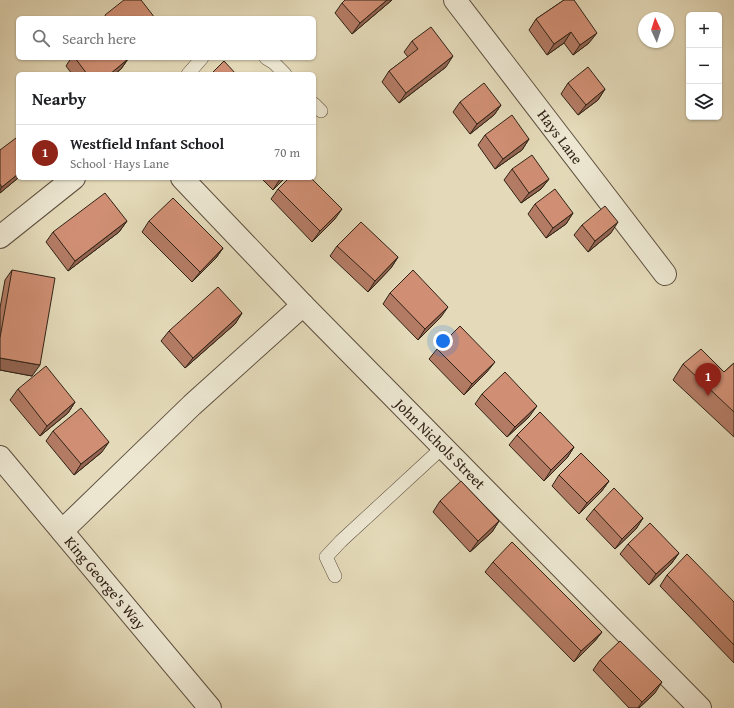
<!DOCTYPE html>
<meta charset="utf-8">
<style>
body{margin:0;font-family:"Gentium Book Plus",serif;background:#f2f2f2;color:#202124}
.controls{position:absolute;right:12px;top:12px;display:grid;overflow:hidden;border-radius:6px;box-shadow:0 1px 3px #0004}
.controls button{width:36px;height:36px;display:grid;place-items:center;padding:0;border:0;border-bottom:1px solid #e0e0e0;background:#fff;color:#202124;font:20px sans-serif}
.compass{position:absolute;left:638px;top:12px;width:36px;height:36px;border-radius:50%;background:#fff;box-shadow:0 1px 3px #0004;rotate:356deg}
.you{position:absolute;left:443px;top:341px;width:14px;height:14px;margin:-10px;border:3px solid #fff;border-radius:50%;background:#1a73e8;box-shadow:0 0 0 6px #1a73e833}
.badge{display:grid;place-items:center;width:26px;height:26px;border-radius:50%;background:#8f2418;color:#fff;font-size:13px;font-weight:700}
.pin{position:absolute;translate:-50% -33px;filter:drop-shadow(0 1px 2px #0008)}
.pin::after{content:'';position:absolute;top:21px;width:14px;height:12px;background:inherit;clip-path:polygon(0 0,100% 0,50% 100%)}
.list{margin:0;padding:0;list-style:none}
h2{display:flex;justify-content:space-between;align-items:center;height:52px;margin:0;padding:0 16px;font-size:17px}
h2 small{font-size:13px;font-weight:400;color:#757577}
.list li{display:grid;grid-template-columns:26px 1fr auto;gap:12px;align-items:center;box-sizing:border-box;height:56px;padding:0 16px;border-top:1px solid #e0e0e0}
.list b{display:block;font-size:15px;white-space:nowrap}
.list p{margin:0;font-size:13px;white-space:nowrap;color:#757577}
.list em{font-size:13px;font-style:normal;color:#757577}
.icon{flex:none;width:22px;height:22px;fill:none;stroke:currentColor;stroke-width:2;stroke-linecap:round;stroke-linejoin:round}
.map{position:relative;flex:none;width:734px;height:708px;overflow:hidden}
.search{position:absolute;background:#fff;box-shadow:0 1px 3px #0004;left:16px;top:16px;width:300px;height:44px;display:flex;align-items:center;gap:10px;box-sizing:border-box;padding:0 14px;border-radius:6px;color:#757577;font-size:15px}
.panel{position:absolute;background:#fff;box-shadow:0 1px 3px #0004;left:16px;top:72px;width:300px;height:108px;border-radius:6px}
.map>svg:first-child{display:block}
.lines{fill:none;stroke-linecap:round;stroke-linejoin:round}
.lane-casing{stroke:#5d503f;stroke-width:14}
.street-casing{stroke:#5d503f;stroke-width:24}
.lane{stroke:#ede7d2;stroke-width:13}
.street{stroke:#ede7d2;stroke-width:22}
.wall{fill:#b37b64;stroke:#302216}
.shaded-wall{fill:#926451;stroke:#302216}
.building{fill:#d08f74;stroke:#302216}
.labels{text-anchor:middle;stroke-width:3;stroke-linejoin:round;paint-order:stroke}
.street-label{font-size:15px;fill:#302216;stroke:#ede7d2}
</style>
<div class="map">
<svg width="734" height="708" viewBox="0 0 734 708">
<rect width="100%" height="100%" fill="#e4dab9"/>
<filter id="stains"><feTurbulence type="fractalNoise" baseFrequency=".005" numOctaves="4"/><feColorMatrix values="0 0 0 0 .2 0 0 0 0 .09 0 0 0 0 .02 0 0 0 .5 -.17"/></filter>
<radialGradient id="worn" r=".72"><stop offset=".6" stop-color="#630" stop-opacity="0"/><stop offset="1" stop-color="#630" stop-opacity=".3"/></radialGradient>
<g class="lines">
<defs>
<g id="lane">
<path d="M266,58L274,63L285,74"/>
<path d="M188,74L202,58"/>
<path d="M314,104L321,111"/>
<path d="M335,576L326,557L341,541L443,447"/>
</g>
<g id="street">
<path d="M455,0L665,274"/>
<path d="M182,178L303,305L700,708"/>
<path d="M0,237L74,178"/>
<path d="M0,457L210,708"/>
<path d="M62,531L192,405L303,305"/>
</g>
</defs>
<use href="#lane" class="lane-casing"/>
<use href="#street" class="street-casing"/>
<use href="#lane" class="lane"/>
<use href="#street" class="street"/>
</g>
<g class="wall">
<path d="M392,0L352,34L335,13L342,3Z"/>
<path d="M564,0L589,43L573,55L564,43L547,55L529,30L536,19Z"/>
<path d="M412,41L446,67L399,103L382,82L389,71L408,57L404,52Z"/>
<path d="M71,58H128V59L121,69L115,74H72L66,66Z"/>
<path d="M568,83L605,89L598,100L578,115L561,94Z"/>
<path d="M460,102L501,105L494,115L470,134L453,112Z"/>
<path d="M485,135L529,139L522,150L495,169L478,145Z"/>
<path d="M0,150L18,178L0,193Z"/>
<path d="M512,169L549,179L541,189L521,203L504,180Z"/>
<path d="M261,178H285L273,190Z"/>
<path d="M278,189L335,219L312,242L271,199Z"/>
<path d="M535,204L573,213L566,224L546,238L528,214Z"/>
<path d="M127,221L119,232L68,271L46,242L53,232Z"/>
<path d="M149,221L223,248L216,258L192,282L142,232Z"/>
<path d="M582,225L611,233L588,252L574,235Z"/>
<path d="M337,246L398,257L391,268L368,292L330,256Z"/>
<path d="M12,270L32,376L0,370V308L5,280Z"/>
<path d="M390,293L441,317L418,340L383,304Z"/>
<path d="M242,313L235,324L185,368L161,341L169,331Z"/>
<path d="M437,349L487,372L464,395L429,359Z"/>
<path d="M734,363V437L673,380L683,364L724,372Z"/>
<path d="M18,389L75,402L68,413L40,436L10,400Z"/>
<path d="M482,394L529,417L507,437L475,404Z"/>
<path d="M53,431L102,452L74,475L46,441Z"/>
<path d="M517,435L574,447L567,458L544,481L509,445Z"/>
<path d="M559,475L609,481L601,492L579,514L552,486Z"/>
<path d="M440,501L499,521L492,532L470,552L433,512Z"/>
<path d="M594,509L643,518L636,529L615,549L586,519Z"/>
<path d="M628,544L679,553L671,564L649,585L620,554Z"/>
<path d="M493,562L602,632L594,642L574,662L485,572Z"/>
<path d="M667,575L734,602V663L660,586Z"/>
<path d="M600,660L655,693L639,708H629L593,670Z"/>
</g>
<g class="shaded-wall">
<path d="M387,0H392L352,34L360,23Z"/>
<path d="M571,32L564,43L547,55L554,44Z"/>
<path d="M597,33L589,43L573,55L580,45Z"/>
<path d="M453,56L446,67L399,103L406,93Z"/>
<path d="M128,59L121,69L115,74H110Z"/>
<path d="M605,89L598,100L578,115L586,105Z"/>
<path d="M501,105L494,115L470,134L477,124Z"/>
<path d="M529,139L522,150L495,169L503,159Z"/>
<path d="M18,174V178L0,193V190L2,187Z"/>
<path d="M281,178H285L273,190L280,179Z"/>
<path d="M549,179L541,189L521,203L529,193Z"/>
<path d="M342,209L335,219L312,242L320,231Z"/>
<path d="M573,213L566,224L546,238L553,228Z"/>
<path d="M127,221L119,232L68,271L75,261Z"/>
<path d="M618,222L611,233L588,252L595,241Z"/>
<path d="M223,248L216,258L192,282L200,272Z"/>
<path d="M398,257L391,268L368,292L375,281Z"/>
<path d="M448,307L441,317L418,340L425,329Z"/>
<path d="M242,313L235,324L185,368L193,358Z"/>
<path d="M0,358L40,365L32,376L0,370Z"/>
<path d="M495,362L487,372L464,395L472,384Z"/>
<path d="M75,402L68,413L40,436L47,426Z"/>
<path d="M537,406L529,417L507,437L515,427Z"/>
<path d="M109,442L102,452L74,475L81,464Z"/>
<path d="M574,447L567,458L544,481L551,470Z"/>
<path d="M609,481L601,492L579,514L587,503Z"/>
<path d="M643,518L636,529L615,549L622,539Z"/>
<path d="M499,521L492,532L470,552L478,541Z"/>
<path d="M679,553L671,564L649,585L656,574Z"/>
<path d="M602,632L594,642L574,662L581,651Z"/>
<path d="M662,682L655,693L639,708H638L642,702Z"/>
</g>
<g class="building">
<path d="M124,0H141L155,18H106L105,15Z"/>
<path d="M345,0H387L360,23L342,3Z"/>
<path d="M564,0H574L597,33L580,45L571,32L554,44L536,19Z"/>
<path d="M431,27L453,56L406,93L389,71L418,49L412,41Z"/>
<path d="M75,58H128V59L110,74H87Z"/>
<path d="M224,61L236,74H211Z"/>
<path d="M588,67L605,89L586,105L568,83Z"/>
<path d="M484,83L501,105L477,124L460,102Z"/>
<path d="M512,115L529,139L503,159L485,135Z"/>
<path d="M16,138L18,141V174L2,187L0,184V150Z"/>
<path d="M532,155L549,179L529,193L512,169Z"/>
<path d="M289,178H311L342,209L320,231L278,189Z"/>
<path d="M555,189L573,213L553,228L535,204Z"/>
<path d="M105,193L127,221L75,261L53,232Z"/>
<path d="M173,198L223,248L200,272L149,221Z"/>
<path d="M605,206L618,222L595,241L582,225Z"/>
<path d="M361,222L398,257L375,281L337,246Z"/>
<path d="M12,270L55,278L40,365L0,358V338Z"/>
<path d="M413,270L448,307L425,329L390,293Z"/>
<path d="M218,287L242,313L193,358L169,331Z"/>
<path d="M460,326L495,362L472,384L437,349Z"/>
<path d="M701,349L724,372L734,363V412L683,364Z"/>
<path d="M46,366L75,402L47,426L18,389Z"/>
<path d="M505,372L537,406L515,427L482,394Z"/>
<path d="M81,408L109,442L81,464L53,431Z"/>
<path d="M540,412L574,447L551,470L517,435Z"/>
<path d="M581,453L609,481L587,503L559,475Z"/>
<path d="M461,481L499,521L478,541L440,501Z"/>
<path d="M614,488L643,518L622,539L594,509Z"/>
<path d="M650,523L679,553L656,574L628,544Z"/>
<path d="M512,542L602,632L581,651L493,562Z"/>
<path d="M687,554L734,602V645L667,575Z"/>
<path d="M620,641L662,682L642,702L600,660Z"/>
</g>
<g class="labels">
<g class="street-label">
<text transform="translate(560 137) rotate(53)" y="5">Hays Lane</text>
<text transform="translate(440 444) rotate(45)" y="5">John Nichols Street</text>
<text transform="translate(105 583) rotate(50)" y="5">King George's Way</text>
</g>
</g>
<rect width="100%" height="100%" filter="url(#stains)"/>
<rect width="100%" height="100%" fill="url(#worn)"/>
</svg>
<div class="controls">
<button>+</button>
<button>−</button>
<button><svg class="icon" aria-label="layers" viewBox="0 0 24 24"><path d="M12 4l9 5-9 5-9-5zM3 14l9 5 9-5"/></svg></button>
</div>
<svg class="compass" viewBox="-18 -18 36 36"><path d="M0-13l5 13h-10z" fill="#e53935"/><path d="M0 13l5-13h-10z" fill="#757577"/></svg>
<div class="you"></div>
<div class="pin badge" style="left:708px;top:396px">1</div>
<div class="search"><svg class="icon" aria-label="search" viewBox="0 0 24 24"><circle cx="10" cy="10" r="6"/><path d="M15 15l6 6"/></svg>Search here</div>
<section class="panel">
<h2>Nearby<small></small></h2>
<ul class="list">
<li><span class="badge">1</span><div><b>Westfield Infant School</b><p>School · Hays Lane</p></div><em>70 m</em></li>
</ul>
</section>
</div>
